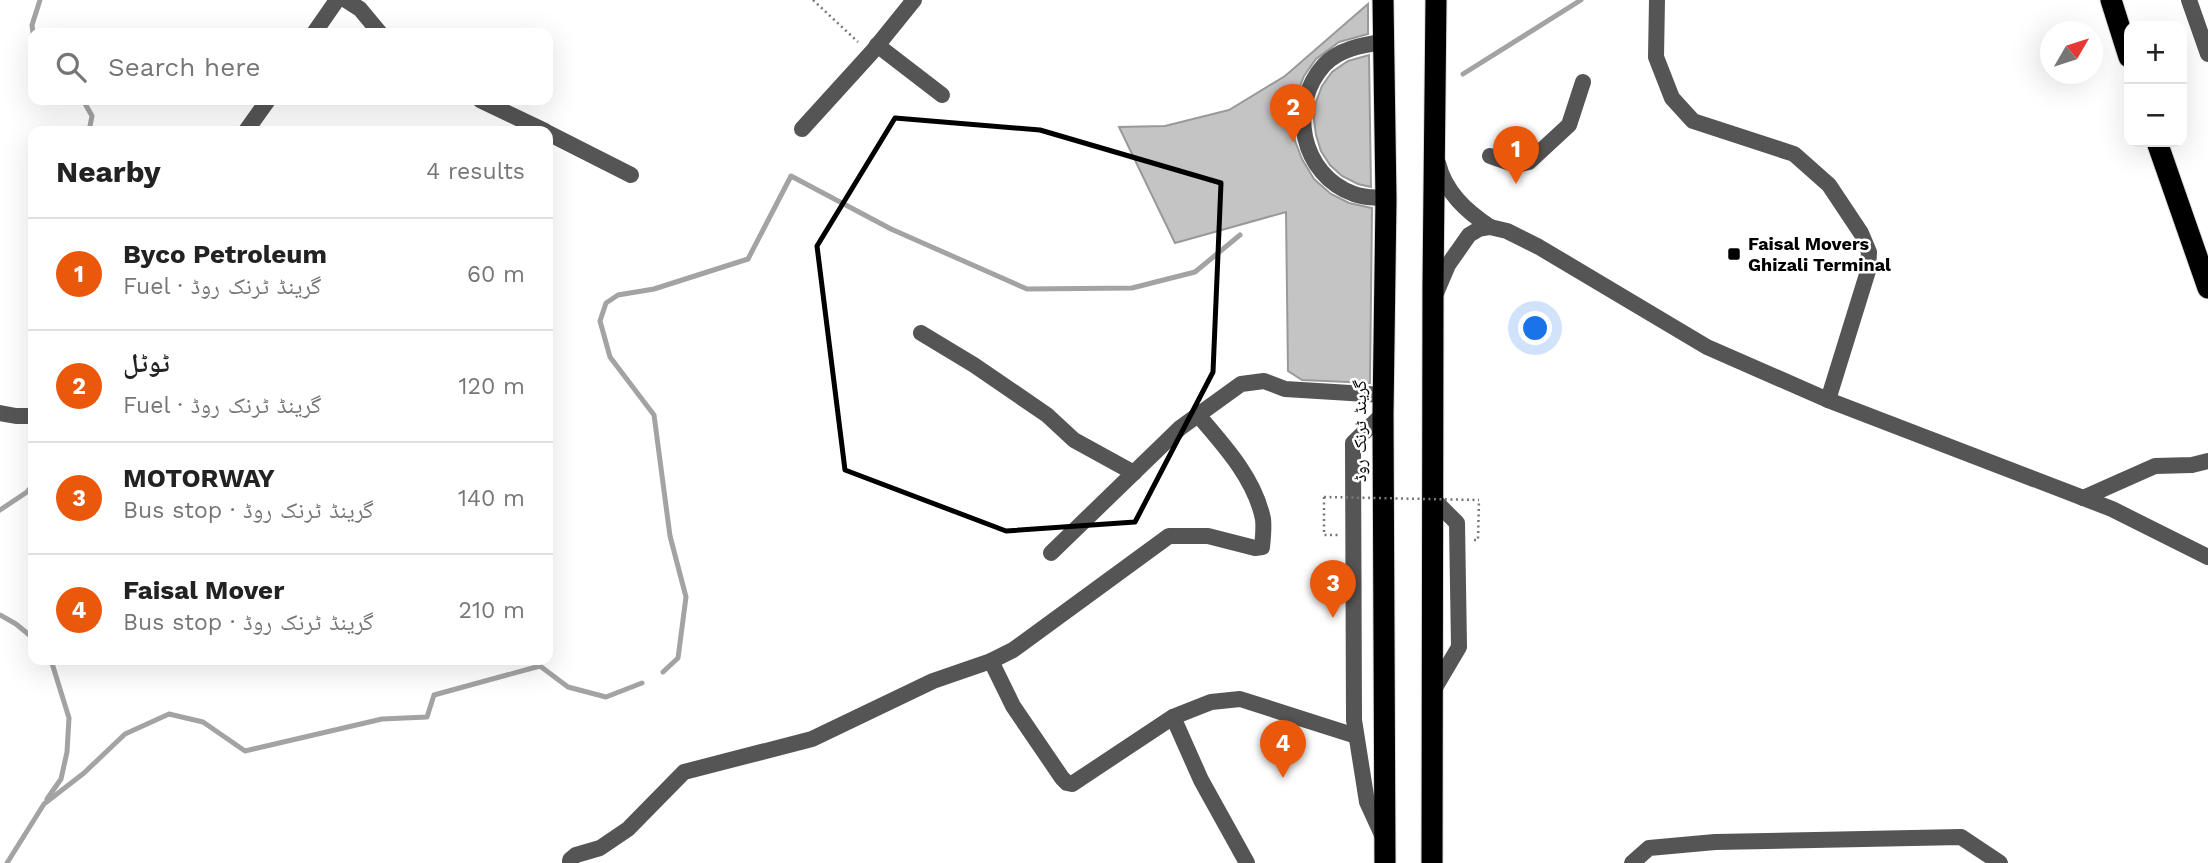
<!DOCTYPE html>
<meta charset="utf-8">
<style>
body{margin:0;font-family:"Work Sans","Noto Naskh Arabic",sans-serif;background:#f6f6f6;color:#222}
.controls{position:absolute;right:21px;top:21px;display:grid;overflow:hidden;border-radius:14px;box-shadow:0 7px 28px #0002}
.controls button{width:63px;height:63px;display:grid;place-items:center;padding:0;border:0;border-bottom:2px solid #e0e0e0;background:#fff;color:#222;font:35px sans-serif}
.compass{position:absolute;left:2040px;top:21px;width:63px;height:63px;border-radius:50%;background:#fff;box-shadow:0 7px 28px #0002;rotate:51deg}
.you{position:absolute;left:1536px;top:329px;width:24px;height:24px;margin:-18px;border:5px solid #fff;border-radius:50%;background:#1a73e8;box-shadow:0 0 0 10px #1a73e833}
.badge{display:grid;place-items:center;width:46px;height:46px;border-radius:50%;background:#ea580c;color:#fff;font-size:23px;font-weight:700}
.pin{position:absolute;translate:-50% -58px;filter:drop-shadow(0 2px 4px #0008)}
.pin::after{content:'';position:absolute;top:37px;width:24px;height:21px;background:inherit;clip-path:polygon(0 0,100% 0,50% 100%)}
.list{margin:0;padding:0;list-style:none}
h2{display:flex;justify-content:space-between;align-items:center;height:91px;margin:0;padding:0 28px;font-size:30px}
h2 small{font-size:23px;font-weight:400;color:#767676}
.list li{display:grid;grid-template-columns:46px 1fr auto;gap:21px;align-items:center;box-sizing:border-box;height:112px;padding:0 28px;border-top:2px solid #e0e0e0}
.list b{display:block;font-size:26px;white-space:nowrap}
.list p{margin:0;font-size:23px;white-space:nowrap;color:#767676}
.list em{font-size:23px;font-style:normal;color:#767676}
.icon{flex:none;width:38px;height:38px;fill:none;stroke:currentColor;stroke-width:2;stroke-linecap:round;stroke-linejoin:round}
.map{position:relative;flex:none;width:2208px;height:863px;overflow:hidden}
.search{position:absolute;background:#fff;box-shadow:0 7px 28px #0002;left:28px;top:28px;width:525px;height:77px;display:flex;align-items:center;gap:18px;box-sizing:border-box;padding:0 24px;border-radius:14px;color:#767676;font-size:26px}
.panel{position:absolute;background:#fff;box-shadow:0 7px 28px #0002;left:28px;top:126px;width:525px;height:539px;border-radius:14px}
.map>svg:first-child{display:block}
.lines{fill:none;stroke-linecap:round;stroke-linejoin:round}
.stream{stroke:#a3a3a3;stroke-width:5}
.building{fill:#c4c4c4;stroke:#999;stroke-width:2}
.highway-casing{stroke:#dbdbdb;stroke-width:23}
.path{stroke:#777;stroke-width:2.5;stroke-dasharray:2 3.5;stroke-linecap:butt}
.minor{stroke:#555;stroke-width:16}
.highway{stroke:#000;stroke-width:21}
.path-bridge{stroke:#777;stroke-width:2.5;stroke-dasharray:2 3.5;stroke-linecap:butt}
.marked{fill:none;stroke:#000;stroke-width:5;stroke-linejoin:round}
.poi-dot{fill:#000;stroke:#fff;stroke-width:2.5}
.labels{text-anchor:middle;stroke-width:5;stroke-linejoin:round;paint-order:stroke}
.poi-label{font-size:18px;font-weight:bold;fill:#000;stroke:#fff;text-anchor:start}
.street-label{font-size:18px;fill:#000;stroke:#fff}
</style>
<div class="map">
<svg width="2208" height="863" viewBox="0 0 2208 863">
<rect width="100%" height="100%" fill="#fff"/>
<g class="lines">
<g class="stream">
<path d="M33,33L32,25L40,0"/>
<path d="M1463,74L1581,0"/>
<path d="M83,100L92,116L89,131"/>
<path d="M0,510L27,492L33,485"/>
<path d="M0,615L16,624L33,638"/>
<path d="M663,672L678,658L686,597L670,536L654,415L610,357L600,321L606,303L618,295L654,289L748,259L791,176L891,229L1027,289L1132,288L1195,272L1240,235"/>
<path d="M47,799L61,779L67,752L69,718L51,660"/>
<path d="M7,863L44,804L84,773L125,734L169,714L203,722L245,751L382,719L427,717L434,695L540,666L568,687L606,697L642,683"/>
</g>
</g>
<g class="building">
<path d="M1368,4V34L1339,42L1316,59L1304,76L1296,96L1293,120L1295,141L1302,159L1314,179L1331,194L1349,203L1372,208L1370,383L1302,380L1288,371L1286,212L1175,243L1119,127L1165,126L1229,110L1285,76Z"/>
<path d="M1369,55L1371,187L1358,184L1342,176L1330,165L1321,151L1316,135L1314,119L1316,102L1322,86L1332,72L1348,61Z"/>
</g>
<g class="lines">
<defs>
<g id="highway">
<path d="M1383,0L1386,199L1383,414L1385,863"/>
<path d="M2111,0L2129,57"/>
<path d="M2157,142L2208,288"/>
<path d="M1432,863L1433,285L1436,0"/>
</g>
</defs>
<use href="#highway" class="highway-casing"/>
<g class="path">
<path d="M813,0L858,42"/>
<path d="M1324,497V535H1338"/>
<path d="M1474,540H1478L1479,500"/>
</g>
<g class="minor">
<path d="M346,0L360,9L380,33"/>
<path d="M1657,0L1656,57L1672,98L1693,121L1794,154L1829,185L1861,233L1869,252L1868,271L1828,400"/>
<path d="M2189,0L2208,54"/>
<path d="M314,33L337,0"/>
<path d="M1383,42C1362,45 1339,49 1324,65C1287,106 1301,175 1354,194C1364,198 1376,197 1386,199"/>
<path d="M877,45L942,95"/>
<path d="M480,100L545,131"/>
<path d="M802,129L872,52L914,0"/>
<path d="M246,131L268,100"/>
<path d="M548,133L631,175"/>
<path d="M1490,156L1516,165L1529,162L1569,125L1583,82"/>
<path d="M1438,163C1445,192 1466,211 1490,227"/>
<path d="M1436,293L1448,265L1469,235L1479,229L1490,227L1507,231L1539,247L1707,347L1828,400L2112,509L2208,557"/>
<path d="M921,333L974,365L1047,415L1074,440L1134,473"/>
<path d="M0,413L16,416H33"/>
<path d="M1383,414L1353,443L1354,720L1367,802L1383,837"/>
<path d="M2083,498L2155,466L2192,465L2208,461"/>
<path d="M1051,553L1180,428L1241,384L1264,381L1285,389L1383,395"/>
<path d="M991,661L1013,650L1169,536H1208L1255,548L1262,547C1263,538 1264,528 1263,519C1255,479 1224,445 1198,415"/>
<path d="M1433,691L1459,647L1457,523L1433,499"/>
<path d="M1173,717L1201,780L1247,863"/>
<path d="M570,863V860L576,855L600,848L628,829L684,772L812,739L933,681L991,661L1013,706L1062,778L1067,783L1072,784L1173,717L1211,702L1240,699L1356,736"/>
<path d="M1632,863L1649,848L1715,842L1961,837L2000,863"/>
</g>
<use href="#highway" class="highway"/>
<path class="path-bridge" d="M1324,497L1479,500"/>
</g>
<path class="marked" d="M895,118L1040,130L1221,183L1213,372L1135,522L1006,531L845,470L817,246Z"/>
<rect class="poi-dot" x="1727" y="247" width="14" height="14" rx="3.5"/>
<g class="labels">
<g class="poi-label">
<text x="1748" y="250">Faisal Movers<tspan x="1748" dy="21">Ghizali Terminal</tspan></text>
</g>
<g class="street-label">
<text transform="translate(1360 431) rotate(-90)" y="6">گرینڈ ٹرنک روڈ</text>
</g>
</g>
</svg>
<div class="controls">
<button>+</button>
<button>−</button>
</div>
<svg class="compass" viewBox="-18 -18 36 36"><path d="M0-13l5 13h-10z" fill="#e53935"/><path d="M0 13l5-13h-10z" fill="#767676"/></svg>
<div class="you"></div>
<div class="pin badge" style="left:1516px;top:184px">1</div>
<div class="pin badge" style="left:1293px;top:142px">2</div>
<div class="pin badge" style="left:1333px;top:618px">3</div>
<div class="pin badge" style="left:1283px;top:778px">4</div>
<div class="search"><svg class="icon" aria-label="search" viewBox="0 0 24 24"><circle cx="10" cy="10" r="6"/><path d="M15 15l6 6"/></svg>Search here</div>
<section class="panel">
<h2>Nearby<small>4 results</small></h2>
<ul class="list">
<li><span class="badge">1</span><div><b>Byco Petroleum</b><p>Fuel · گرینڈ ٹرنک روڈ</p></div><em>60 m</em></li>
<li><span class="badge">2</span><div><b>ٹوٹل</b><p>Fuel · گرینڈ ٹرنک روڈ</p></div><em>120 m</em></li>
<li><span class="badge">3</span><div><b>MOTORWAY</b><p>Bus stop · گرینڈ ٹرنک روڈ</p></div><em>140 m</em></li>
<li><span class="badge">4</span><div><b>Faisal Mover</b><p>Bus stop · گرینڈ ٹرنک روڈ</p></div><em>210 m</em></li>
</ul>
</section>
</div>
